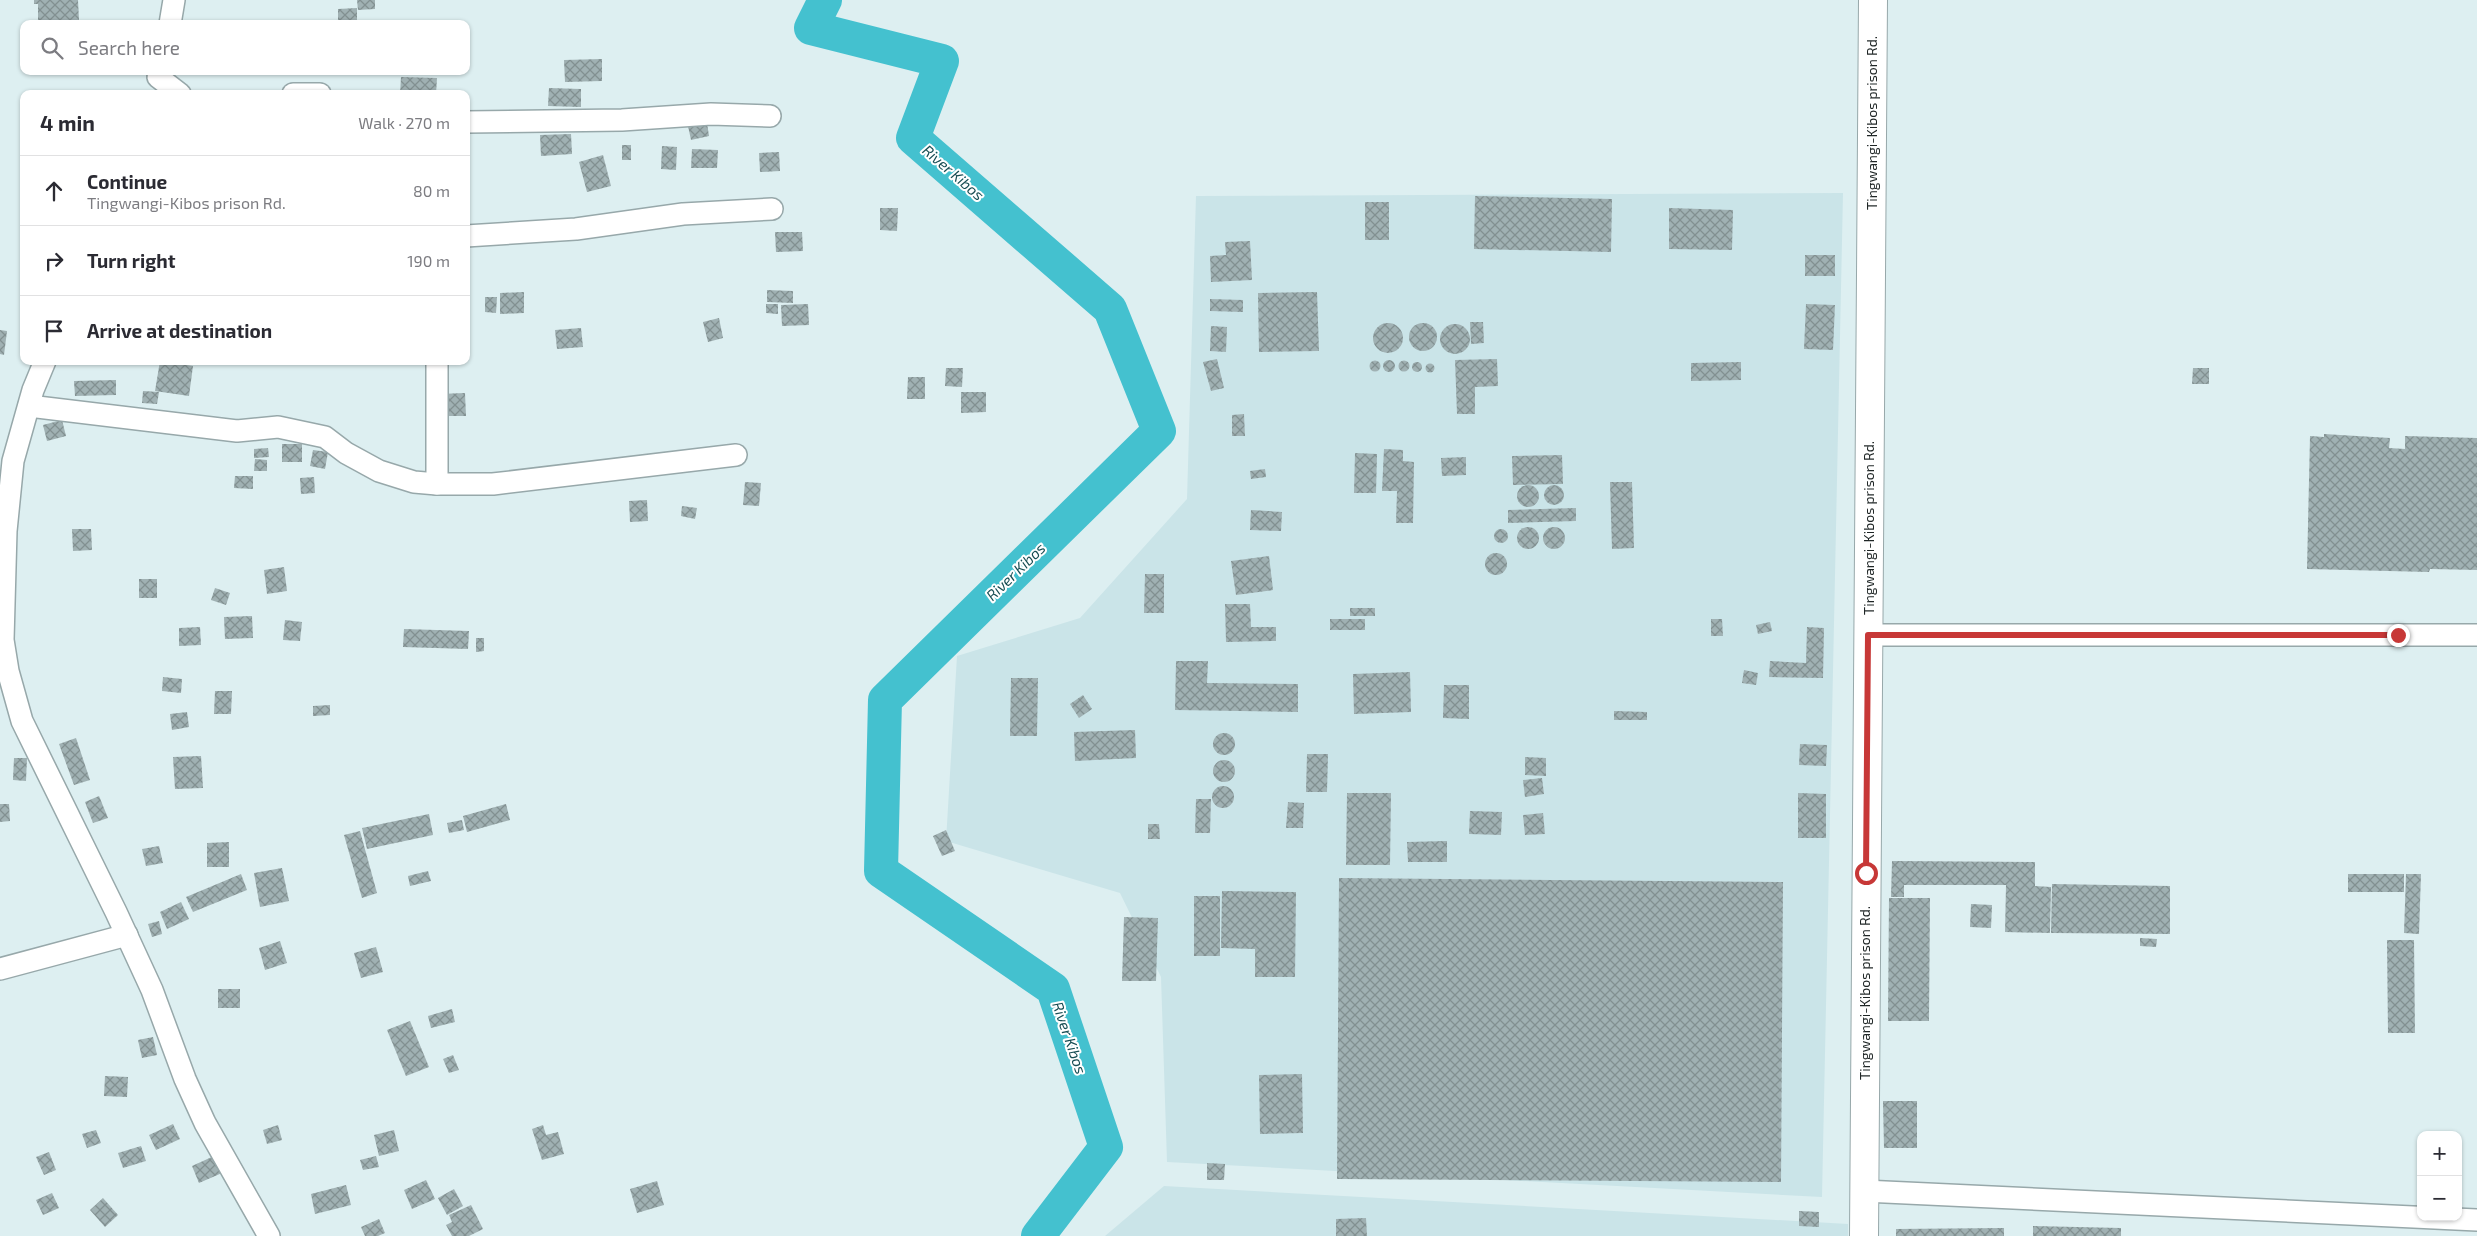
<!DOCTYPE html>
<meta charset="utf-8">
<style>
body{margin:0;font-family:"Exo 2",sans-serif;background:#f2f2f3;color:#2b2b33}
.controls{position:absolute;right:15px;bottom:15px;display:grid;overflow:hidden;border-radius:10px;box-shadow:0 1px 4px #0004}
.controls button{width:45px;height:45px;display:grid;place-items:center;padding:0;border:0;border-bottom:1px solid #e1e1e2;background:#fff;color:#2b2b33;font:25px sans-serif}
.stop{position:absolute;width:15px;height:15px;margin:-11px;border:4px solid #c73837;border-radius:50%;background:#fff}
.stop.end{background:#c73837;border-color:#fff;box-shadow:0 1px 5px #0008}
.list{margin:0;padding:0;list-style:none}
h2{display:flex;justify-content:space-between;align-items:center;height:65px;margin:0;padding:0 20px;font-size:21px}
h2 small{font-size:16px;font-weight:400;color:#7c7c81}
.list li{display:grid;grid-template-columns:32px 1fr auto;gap:15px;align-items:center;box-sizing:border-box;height:70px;padding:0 20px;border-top:1px solid #e1e1e2}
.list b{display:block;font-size:19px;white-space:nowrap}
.list p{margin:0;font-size:16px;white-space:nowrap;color:#7c7c81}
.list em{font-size:16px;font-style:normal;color:#7c7c81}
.icon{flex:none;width:28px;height:28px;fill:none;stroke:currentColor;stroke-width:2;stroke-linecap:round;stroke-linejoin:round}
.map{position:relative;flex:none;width:2477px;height:1236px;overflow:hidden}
.search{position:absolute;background:#fff;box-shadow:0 1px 4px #0004;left:20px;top:20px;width:450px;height:55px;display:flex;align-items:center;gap:12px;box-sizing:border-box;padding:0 18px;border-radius:10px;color:#7c7c81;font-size:19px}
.panel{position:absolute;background:#fff;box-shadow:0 1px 4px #0004;left:20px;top:90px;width:450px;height:275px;border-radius:10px}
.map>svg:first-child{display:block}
.built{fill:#cae4e8}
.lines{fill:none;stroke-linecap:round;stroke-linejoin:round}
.river{stroke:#44c1cf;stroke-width:34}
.building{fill:url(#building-cross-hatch)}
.street-casing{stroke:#97a8aa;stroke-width:24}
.secondary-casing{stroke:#97a8aa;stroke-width:30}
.street{stroke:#fff;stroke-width:21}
.secondary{stroke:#fff;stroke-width:28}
.route{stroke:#c73837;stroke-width:6}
.labels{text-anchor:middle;stroke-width:4;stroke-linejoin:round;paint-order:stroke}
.street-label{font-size:14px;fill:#1e2525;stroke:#fff}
.water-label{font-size:15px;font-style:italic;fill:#174d53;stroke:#fff}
</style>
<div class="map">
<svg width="2477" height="1236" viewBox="0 0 2477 1236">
<defs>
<pattern id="building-cross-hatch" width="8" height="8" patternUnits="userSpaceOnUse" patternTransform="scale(1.25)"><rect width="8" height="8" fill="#a0b1b3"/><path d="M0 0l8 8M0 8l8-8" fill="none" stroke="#829091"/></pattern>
</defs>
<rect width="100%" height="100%" fill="#ddeff1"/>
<g class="built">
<path d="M1843,193L1822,1197L1167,1162L1161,977L1120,893L946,841L957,656L1080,618L1187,499L1196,196Z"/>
<path d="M1164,1186L1848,1224V1236H1105Z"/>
</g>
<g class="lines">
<path class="river" d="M825,0L811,28L942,61L913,138L1110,309L1159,431L885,700L881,871L1053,989L1106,1147L1038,1236"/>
</g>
<g class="building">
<path d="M34,0H78L79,20H68V24H38V4H34Z"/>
<path d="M357,0H375V9L358,10Z"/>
<path d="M357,8V20L338,21V9Z"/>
<path d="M602,59V81L565,82L564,60Z"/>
<path d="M401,77L437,78L436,94H400Z"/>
<path d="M549,88L581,89V107L548,106Z"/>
<path d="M707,123L709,136L691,140L688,126Z"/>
<path d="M571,134L572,154L541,156L540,135Z"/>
<rect x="622" y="145" width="9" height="15"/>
<path d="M662,146L677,147L676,170L661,169Z"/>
<path d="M692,149L718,150L717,168H691Z"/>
<path d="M779,152L780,171L760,172L759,153Z"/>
<path d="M603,155L611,186L587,192L579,162Z"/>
<path d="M1475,196L1612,199L1611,252L1474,249Z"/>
<rect x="1365" y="202" width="24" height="38"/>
<path d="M880,208H898L897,231L880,230Z"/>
<path d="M1669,208L1733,210L1732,250L1669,249Z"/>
<path d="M775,232H802L803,251L776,252Z"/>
<path d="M1250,241L1252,280L1211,282L1210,256L1226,255L1225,242Z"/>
<rect x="1805" y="255" width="30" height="21"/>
<path d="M767,290L793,291V303L767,302Z"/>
<path d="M524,292V313L500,314V293Z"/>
<path d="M1317,292L1319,351L1259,352L1258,293Z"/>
<path d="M485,297H497L496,313L485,312Z"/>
<path d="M1210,299L1243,300V312L1210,311Z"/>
<path d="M766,304H778V314L766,313Z"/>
<path d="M808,304L809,325L782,326L781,305Z"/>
<path d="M1806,304L1835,305L1833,350L1804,349Z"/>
<path d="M719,318L723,338L708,342L703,322Z"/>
<path d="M1470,322H1483L1484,343L1471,344Z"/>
<circle cx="1423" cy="337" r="14"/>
<circle cx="1388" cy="338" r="15"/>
<circle cx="1455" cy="339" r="15"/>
<path d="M1211,326L1227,327L1226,352L1210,351Z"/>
<path d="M581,328L583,347L557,349L555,330Z"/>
<path d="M0,330L7,331L4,355L0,354Z"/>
<path d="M1217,359L1224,388L1211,391L1203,362Z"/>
<path d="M1497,359L1498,386L1475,387V414H1457L1455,360Z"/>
<circle cx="1389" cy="366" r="6"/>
<circle cx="1404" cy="366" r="5.5"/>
<circle cx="1375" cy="366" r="5.5"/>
<path d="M160,361L193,366L189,396L155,391Z"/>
<path d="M265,361H299V363L265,364Z"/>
<circle cx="1417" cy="367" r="5"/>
<path d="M1741,362V380L1691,381V363Z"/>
<circle cx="1430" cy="368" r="4.5"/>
<path d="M946,368H963L962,387L945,386Z"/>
<path d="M2193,368H2209V384H2192Z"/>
<path d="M908,377H925V399H907Z"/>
<path d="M116,380V395L75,396L74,381Z"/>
<path d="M143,391L159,392L157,404L142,403Z"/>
<path d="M961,392H986V412L961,413Z"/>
<path d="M465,393L466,416H440L439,394Z"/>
<path d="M1244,414L1245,436H1232V415Z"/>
<path d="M62,420L66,436L47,441L43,425Z"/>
<path d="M2324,434L2390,438L2389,448L2405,449V436L2477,438V570L2430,569L2429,572L2307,569L2310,436L2324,437Z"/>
<rect x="282" y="444" width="20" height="18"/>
<path d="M268,448L269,457L254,458V449Z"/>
<path d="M1384,449L1403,450V461L1414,462L1413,523H1396L1397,491H1382Z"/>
<path d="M313,450L328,452L325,469L310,466Z"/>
<path d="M1355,453L1377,454L1376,493H1354Z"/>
<path d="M1562,455L1563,484L1513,485L1512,456Z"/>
<path d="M1466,457V475L1442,476L1441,458Z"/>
<path d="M255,459L267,460V471H254Z"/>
<path d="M1265,469L1266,477L1251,479L1250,471Z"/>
<path d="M235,476H253V489L234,488Z"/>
<path d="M314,477L315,493L301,494L300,478Z"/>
<path d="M745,482L761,483L759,506L743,505Z"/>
<path d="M1610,482H1632L1634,548L1612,549Z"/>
<circle cx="1554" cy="495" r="10"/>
<circle cx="1528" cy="496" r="11"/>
<path d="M647,500L648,521L630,522L629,501Z"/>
<path d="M682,506L697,508L695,519L681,516Z"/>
<path d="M1576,508V521L1508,523V510Z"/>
<path d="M1251,510L1282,512L1281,531L1250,530Z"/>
<circle cx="1554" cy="538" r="11"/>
<circle cx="1528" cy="538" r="11"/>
<path d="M72,529H91L92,550L73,551Z"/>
<circle cx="1501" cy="536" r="7"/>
<circle cx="1496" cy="564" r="11"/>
<path d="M1269,556L1273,590L1236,595L1231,561Z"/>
<path d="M284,567L287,591L267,594L264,570Z"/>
<path d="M1145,574H1164V613H1144Z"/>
<rect x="139" y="579" width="18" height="19"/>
<path d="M215,588L230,593L226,605L211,600Z"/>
<path d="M1225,604H1250L1251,627H1276V641L1226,642Z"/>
<rect x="1350" y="608" width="25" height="8"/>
<path d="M252,616L253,638L225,639L224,617Z"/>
<rect x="1330" y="619" width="35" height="11"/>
<path d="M1711,619H1722L1723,636H1711Z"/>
<path d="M285,620L302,622L300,641L283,640Z"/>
<path d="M1770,622L1772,631L1758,634L1756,625Z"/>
<path d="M200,627L201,645L179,646V628Z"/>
<path d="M1807,627L1824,628L1823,678L1769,677L1770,661L1806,663Z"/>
<path d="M404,629L469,631L468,649L403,647Z"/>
<path d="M476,638H484V651L476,652Z"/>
<path d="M1176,661H1208L1207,683L1298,684V712L1175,710Z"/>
<path d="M1744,670L1758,673L1756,685L1742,683Z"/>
<path d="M1410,672L1411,712L1354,714L1353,674Z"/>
<path d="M163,677L182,679L181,693L162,691Z"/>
<path d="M1011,678H1038L1037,736H1010Z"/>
<path d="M1444,685H1469V719L1443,718Z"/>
<path d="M215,691H232L231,714H214Z"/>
<path d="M1083,695L1092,709L1079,718L1070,704Z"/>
<path d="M330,705V715L313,716V706Z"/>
<path d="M1614,711L1647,712V720H1614Z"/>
<path d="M187,712L189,727L172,730L170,714Z"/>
<path d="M1135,730L1136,758L1075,761L1074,732Z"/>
<circle cx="1224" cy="744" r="11"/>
<path d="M76,738L90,780L74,785L59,744Z"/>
<path d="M1800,744L1827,745L1826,766L1799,765Z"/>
<path d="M1307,754H1328L1327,792H1306Z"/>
<path d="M201,756L203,788L175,789L173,757Z"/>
<path d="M1525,757L1546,758V776L1525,775Z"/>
<path d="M14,758H27L26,781L13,780Z"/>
<circle cx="1224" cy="771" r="11"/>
<path d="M1542,778L1544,794L1525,797L1523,780Z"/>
<circle cx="1223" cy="797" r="11"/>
<path d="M1347,793H1391L1390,865H1346Z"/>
<path d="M1798,793L1826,794V838H1798Z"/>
<path d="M99,796L108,818L93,823L85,802Z"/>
<path d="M1196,799H1211L1210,833H1195Z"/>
<path d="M1288,802L1304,803L1303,828H1286Z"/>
<path d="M0,804H9L10,821L0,822Z"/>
<path d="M506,804L510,820L467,832L463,816Z"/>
<path d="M1470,811L1502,812L1501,835L1469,834Z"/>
<path d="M1543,813L1545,834L1525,835L1523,815Z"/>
<path d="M429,814L433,835L367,849L362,828Z"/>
<path d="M462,820L464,830L449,833L447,823Z"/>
<path d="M1148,824H1159L1160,839H1148Z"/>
<path d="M946,830L955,851L942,856L933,836Z"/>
<path d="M360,831L377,893L362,898L344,835Z"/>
<path d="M1447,841V862H1408L1407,842Z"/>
<path d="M229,842V867H207V843Z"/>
<path d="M159,846L163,863L146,866L142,849Z"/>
<path d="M1892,861L2035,862V886L2051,887L2050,933L2005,932L2006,885H1904V897H1891Z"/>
<path d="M282,868L289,901L260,907L254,873Z"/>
<path d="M428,871L431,881L410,886L408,876Z"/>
<path d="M241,874L247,890L193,912L186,897Z"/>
<rect x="2348" y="874" width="56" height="18"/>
<path d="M2406,874H2421L2419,934L2404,933Z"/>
<path d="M1339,878L1783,882L1781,1182L1337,1179Z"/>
<path d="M2052,884L2170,886V934L2051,933Z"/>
<path d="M1222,891L1296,892L1295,977H1255V949L1221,948Z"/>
<rect x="1194" y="896" width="26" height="60"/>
<path d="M1889,898H1930L1929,1021H1888Z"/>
<path d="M181,902L189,919L167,929L160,912Z"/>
<path d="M1971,904L1992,905L1991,928L1970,927Z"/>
<path d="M1124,917L1158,918L1156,981H1122Z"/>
<path d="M159,921L162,934L152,937L148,924Z"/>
<path d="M2140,938L2157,939L2156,947L2140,946Z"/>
<path d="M2387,940H2414L2415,1033H2388Z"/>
<path d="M280,941L287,963L265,970L259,948Z"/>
<path d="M376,947L383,972L361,978L354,953Z"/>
<rect x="218" y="989" width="22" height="19"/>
<path d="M452,1009L455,1022L431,1028L428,1016Z"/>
<path d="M410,1021L429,1067L406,1076L387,1030Z"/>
<path d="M153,1037L157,1055L142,1058L138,1040Z"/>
<path d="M453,1055L459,1070L449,1073L443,1059Z"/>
<path d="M1302,1074L1303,1133L1260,1134L1259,1075Z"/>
<path d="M105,1076L128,1077L127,1097L104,1096Z"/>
<path d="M1883,1101H1917V1148H1884Z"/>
<path d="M173,1124L180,1139L156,1150L149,1135Z"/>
<path d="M278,1125L282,1140L267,1144L263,1130Z"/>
<path d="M543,1125L546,1135L558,1132L564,1154L542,1160L532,1129Z"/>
<path d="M96,1130L101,1143L87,1148L82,1134Z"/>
<path d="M394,1130L399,1151L379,1156L374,1135Z"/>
<path d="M141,1146L146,1161L123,1168L118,1153Z"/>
<path d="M49,1152L56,1170L44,1175L36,1157Z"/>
<path d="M214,1156L222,1173L199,1183L192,1166Z"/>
<path d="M376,1156L379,1167L363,1170L360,1160Z"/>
<path d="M1207,1163L1225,1164L1224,1180H1207Z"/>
<path d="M426,1180L435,1199L412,1209L404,1190Z"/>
<path d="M657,1181L664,1205L637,1213L630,1189Z"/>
<path d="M346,1185L351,1205L315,1214L311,1194Z"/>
<path d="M454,1189L463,1206L447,1215L438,1198Z"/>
<path d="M52,1193L59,1208L43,1215L36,1200Z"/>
<path d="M103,1198L118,1215L105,1227L90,1210Z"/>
<path d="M471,1205L483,1229L469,1236H452L446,1225L452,1222L449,1215Z"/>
<path d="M1799,1211L1819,1212V1227L1799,1226Z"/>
<path d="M1366,1218L1367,1236H1336V1219Z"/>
<path d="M379,1219L385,1233L378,1236H365L361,1227Z"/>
<path d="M2033,1226L2121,1228V1236H2033Z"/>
<path d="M2004,1228V1236H1896V1229Z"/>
</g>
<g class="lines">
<defs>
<g id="street">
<path d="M170,24L174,0"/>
<path d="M158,77L180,94"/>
<path d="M293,94H320"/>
<path d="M466,122L622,120L711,114L770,116"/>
<path d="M466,236L576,229L683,214L772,209"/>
<path d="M45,361L33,390L13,461L6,531L3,640L8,671L22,721L116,912L152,990L185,1079L205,1123L269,1236"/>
<path d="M29,406L237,431L278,427L325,437L346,453L379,471L414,482L437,484H493L736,455"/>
<path d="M437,484V361"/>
<path d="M1868,635H2477"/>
<path d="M0,969L127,935"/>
<path d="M1864,1191L2477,1220"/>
</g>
<path id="secondary" d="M1864,1236L1873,0"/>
</defs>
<use href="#street" class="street-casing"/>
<use href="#secondary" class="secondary-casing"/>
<use href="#street" class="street"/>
<use href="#secondary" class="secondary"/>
</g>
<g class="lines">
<path class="route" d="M1866,873L1868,635H2398"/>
</g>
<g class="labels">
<g class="street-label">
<text transform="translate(1872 123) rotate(-90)" y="5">Tingwangi-Kibos prison Rd.</text>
<text transform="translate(1869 528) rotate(-90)" y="5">Tingwangi-Kibos prison Rd.</text>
<text transform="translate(1865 993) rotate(-90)" y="5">Tingwangi-Kibos prison Rd.</text>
</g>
<g class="water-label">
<text transform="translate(953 173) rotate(41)" y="5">River Kibos</text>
<text transform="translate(1016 572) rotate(-44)" y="5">River Kibos</text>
<text transform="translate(1069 1038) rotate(71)" y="5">River Kibos</text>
</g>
</g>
</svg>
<div class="controls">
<button>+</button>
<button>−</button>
</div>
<div class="stop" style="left:1866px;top:873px"></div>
<div class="stop end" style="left:2398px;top:635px"></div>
<div class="search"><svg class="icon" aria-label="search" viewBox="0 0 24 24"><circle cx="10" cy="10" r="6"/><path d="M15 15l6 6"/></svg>Search here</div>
<section class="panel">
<h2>4 min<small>Walk · 270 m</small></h2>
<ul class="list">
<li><svg class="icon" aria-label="ahead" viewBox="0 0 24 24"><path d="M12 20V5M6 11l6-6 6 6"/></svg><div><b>Continue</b><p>Tingwangi-Kibos prison Rd.</p></div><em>80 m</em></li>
<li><svg class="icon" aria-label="right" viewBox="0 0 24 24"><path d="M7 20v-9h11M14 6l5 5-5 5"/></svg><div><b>Turn right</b></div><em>190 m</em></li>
<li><svg class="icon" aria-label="arrive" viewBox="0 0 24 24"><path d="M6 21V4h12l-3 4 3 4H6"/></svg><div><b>Arrive at destination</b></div></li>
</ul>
</section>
</div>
